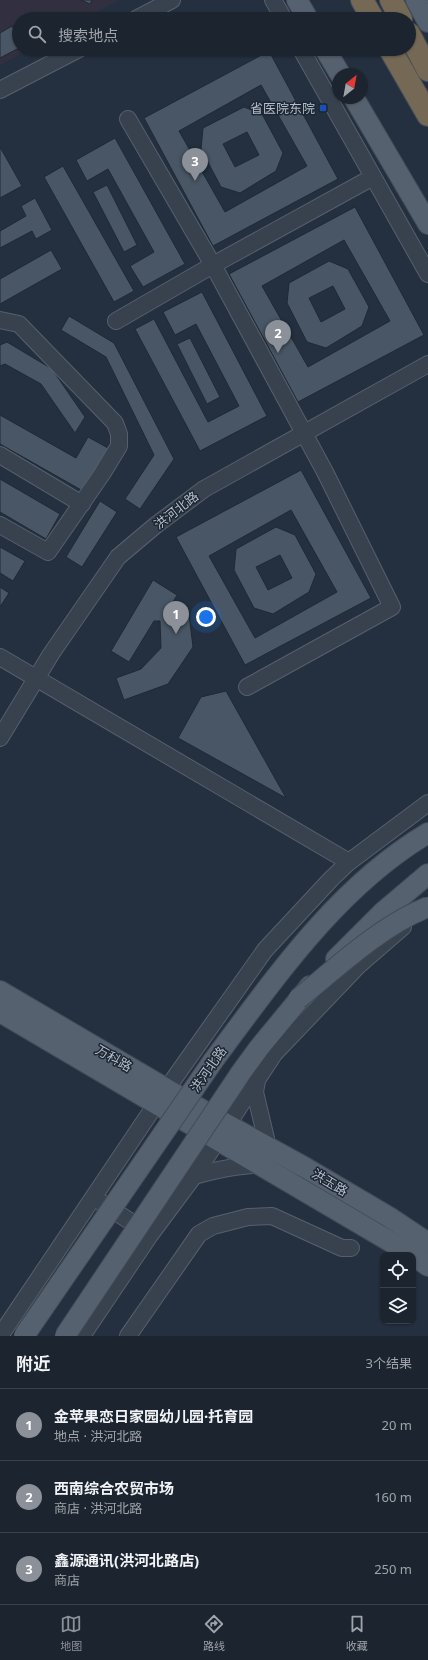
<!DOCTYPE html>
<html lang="zh">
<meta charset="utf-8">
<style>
body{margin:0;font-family:"Noto Sans","Noto Sans SC",sans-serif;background:#242c37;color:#f1f3f6}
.controls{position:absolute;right:12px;bottom:12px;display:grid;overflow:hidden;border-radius:8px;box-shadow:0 1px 3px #0004}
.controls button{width:36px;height:36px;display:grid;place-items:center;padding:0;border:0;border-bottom:1px solid #39414b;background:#1b242f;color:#f1f3f6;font:20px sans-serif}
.compass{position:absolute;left:332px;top:68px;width:36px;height:36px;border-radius:50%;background:#1b242f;box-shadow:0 1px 3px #0004;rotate:31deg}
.you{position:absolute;left:206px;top:617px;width:14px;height:14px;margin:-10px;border:3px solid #fff;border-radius:50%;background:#1a73e8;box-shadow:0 0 0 6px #1a73e833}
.badge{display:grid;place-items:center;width:26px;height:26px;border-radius:50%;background:#8c9099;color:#fff;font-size:13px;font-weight:700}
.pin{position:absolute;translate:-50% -33px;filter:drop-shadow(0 1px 2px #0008)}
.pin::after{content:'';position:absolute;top:21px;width:14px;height:12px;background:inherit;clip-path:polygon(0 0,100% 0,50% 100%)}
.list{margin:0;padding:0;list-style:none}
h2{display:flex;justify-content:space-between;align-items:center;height:52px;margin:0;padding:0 16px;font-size:17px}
h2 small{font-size:13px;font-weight:400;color:#a0a4aa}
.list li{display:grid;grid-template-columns:26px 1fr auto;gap:12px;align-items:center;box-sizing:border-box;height:72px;padding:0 16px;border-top:1px solid #39414b}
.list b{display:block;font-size:15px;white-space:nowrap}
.list p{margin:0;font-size:13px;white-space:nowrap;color:#a0a4aa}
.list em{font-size:13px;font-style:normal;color:#a0a4aa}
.icon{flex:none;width:22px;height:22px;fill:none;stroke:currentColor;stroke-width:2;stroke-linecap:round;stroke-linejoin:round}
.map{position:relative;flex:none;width:428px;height:1336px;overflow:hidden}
.search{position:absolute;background:#1b242f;box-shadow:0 1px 3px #0004;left:12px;right:12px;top:12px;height:44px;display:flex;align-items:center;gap:10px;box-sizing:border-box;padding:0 14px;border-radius:22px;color:#a0a4aa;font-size:15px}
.sheet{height:268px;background:#1b242f}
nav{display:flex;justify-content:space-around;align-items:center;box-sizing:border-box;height:56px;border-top:1px solid #39414b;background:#1b242f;font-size:11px;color:#a0a4aa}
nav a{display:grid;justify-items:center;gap:2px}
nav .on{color:#8c9099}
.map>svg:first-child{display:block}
.medical{fill:#323040}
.building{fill:#485665;stroke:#1f2936;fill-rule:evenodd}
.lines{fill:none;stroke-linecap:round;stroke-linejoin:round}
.minor-casing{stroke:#56606d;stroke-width:18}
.major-casing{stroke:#414b58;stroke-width:22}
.highway-casing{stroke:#434d5a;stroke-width:24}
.minor{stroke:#38424f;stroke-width:16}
.major{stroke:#56616f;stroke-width:20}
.highway{stroke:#756855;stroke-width:22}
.major-bridge-casing{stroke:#414b58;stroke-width:22;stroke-linecap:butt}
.major-bridge{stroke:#56616f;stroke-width:20}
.transit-dot{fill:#1a4fb4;stroke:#1d2734;stroke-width:1.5}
.labels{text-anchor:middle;stroke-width:3;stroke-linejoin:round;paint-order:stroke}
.poi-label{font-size:13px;fill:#b4bdca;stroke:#1d2734;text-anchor:end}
.street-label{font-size:13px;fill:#b4bdca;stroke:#1d2734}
</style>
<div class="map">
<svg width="428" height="1336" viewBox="0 0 428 1336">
<rect width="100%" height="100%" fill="#24303f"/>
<path class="medical" d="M0,0H119L84,19H19V49H30L0,65Z"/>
<g class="building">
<path d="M81,0H92L90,4Z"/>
<path d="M12,26L19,39V48L0,58V33Z"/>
<path d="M269,51L338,179L213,246L144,118ZM261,85L307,166L225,212L179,131Z"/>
<path d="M244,107L262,114L283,153L276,171L240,193L221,187L201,149L203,128ZM247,132L259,155L235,167L223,144Z"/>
<path d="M115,138L185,264L143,287L130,266L154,252L108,169L87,181L76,160Z"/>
<path d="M0,147L22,186L0,198Z"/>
<path d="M63,166L134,291L114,302L44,177Z"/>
<path d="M107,185L137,245L124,252L93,192Z"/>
<path d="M35,198L52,230L36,239L32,231L0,248V231L26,216L21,206Z"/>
<path d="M355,207L424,335L298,402L229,274ZM344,240L390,321L308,367L262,286Z"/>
<path d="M51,250L62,269L0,304V279Z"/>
<path d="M329,261L348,269L369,307L362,326L326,348L307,342L287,303L289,283ZM333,286L345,309L321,322L309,298Z"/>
<path d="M202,292L267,416L200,451L135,329L154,319L208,422L239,406L196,324L175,335L163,312Z"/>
<path d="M69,316L114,343L174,459L140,509L125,499L154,455L106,357L61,330Z"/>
<path d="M190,338L220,397L207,404L177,344Z"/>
<path d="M7,342L52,369L85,417L75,433L41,384L5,364L0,366V345Z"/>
<path d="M0,415L76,458L88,437L108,448L83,491L0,444Z"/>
<path d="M301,470L371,598L245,665L176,537ZM291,510L337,592L255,638L209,556Z"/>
<path d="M0,479L60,514L46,539L0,512Z"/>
<path d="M100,501L117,512L82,567L66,557Z"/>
<path d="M276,527L295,535L316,574L309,592L273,614L254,608L234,570L236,549ZM280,555L292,578L268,590L256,567Z"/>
<path d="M0,547L25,561L13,581L0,573Z"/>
<path d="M153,580L177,595L169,609L188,606L193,647L168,684L124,700L116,678L141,669L161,648L160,621H154L129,662L111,651Z"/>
<path d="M0,587L9,593L0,607Z"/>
<path d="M226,691L286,798L178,738L201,697Z"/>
</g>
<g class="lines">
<defs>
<g id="minor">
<path d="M273,0L284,19"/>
<path d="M136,19L172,0"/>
<path d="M301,49L428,274"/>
<path d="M0,90L79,49"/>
<path d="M128,119L213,265L325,472L392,607L247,687"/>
<path d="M0,320L19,324L115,423L119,434V446L102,474L48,552L0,525"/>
<path d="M116,321L213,265L373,177"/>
<path d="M0,455L82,504"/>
<path d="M0,657L349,862"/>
<path d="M0,738L51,654L118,557L156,525L204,489L428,364"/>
<path d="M257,1081L255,1092L268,1147"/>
<path d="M194,1176C216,1170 237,1165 260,1165"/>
<path d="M102,1203L148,1233"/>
<path d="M0,1336L156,1104L265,950L332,878L349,862L428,803"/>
<path d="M82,1336L150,1235L194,1176L274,1054L358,966L403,927"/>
<path d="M128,1336L199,1234L213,1226L248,1217L272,1216L342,1248H351"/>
</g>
<g id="major">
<path d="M297,0L308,19"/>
<path d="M416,0L428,22"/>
<path d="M325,49L340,74"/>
<path d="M354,98L428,224"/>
<path d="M336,959L382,913L428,874"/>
<path d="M0,991L228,1125L306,1168L389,1217L428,1243"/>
<path d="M0,1012L413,1255"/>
<path d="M213,1061C275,978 337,887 428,833"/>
<path d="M240,1074L259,1048L310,986"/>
<path d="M413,1255L428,1266"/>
</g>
<g id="highway">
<path d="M362,0L373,19"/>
<path d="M391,0L401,19"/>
<path d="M409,34L428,70"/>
<path d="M390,49L428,115"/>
</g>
</defs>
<use href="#minor" class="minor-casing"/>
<use href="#major" class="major-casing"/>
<use href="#highway" class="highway-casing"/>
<use href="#minor" class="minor"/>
<use href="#major" class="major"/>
<use href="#highway" class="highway"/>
<defs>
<g id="major-bridge">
<path d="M298,999C336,968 383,924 428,907"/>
<path d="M24,1336L213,1061"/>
<path d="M65,1336L240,1074"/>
</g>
</defs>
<use href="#major-bridge" class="major-bridge-casing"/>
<use href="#major-bridge" class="major-bridge"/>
</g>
<rect class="transit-dot" x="319" y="104" width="8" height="8" rx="2"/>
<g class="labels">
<g class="poi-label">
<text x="315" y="113">省医院东院</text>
</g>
<g class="street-label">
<text transform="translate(176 510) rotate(-38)" y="5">洪河北路</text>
<text transform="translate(114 1058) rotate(30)" y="5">万科路</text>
<text transform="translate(208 1069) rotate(-55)" y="5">洪河北路</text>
<text transform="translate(330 1182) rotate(31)" y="5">洪玉路</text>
</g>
</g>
</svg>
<div class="controls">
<button><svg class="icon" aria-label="locate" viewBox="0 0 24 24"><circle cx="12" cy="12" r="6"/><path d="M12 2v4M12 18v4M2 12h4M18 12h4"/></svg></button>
<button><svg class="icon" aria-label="layers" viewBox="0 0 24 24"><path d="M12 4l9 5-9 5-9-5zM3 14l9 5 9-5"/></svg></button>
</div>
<svg class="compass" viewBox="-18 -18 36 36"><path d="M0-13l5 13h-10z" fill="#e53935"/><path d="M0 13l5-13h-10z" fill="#a0a4aa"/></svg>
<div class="you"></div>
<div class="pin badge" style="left:176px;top:634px">1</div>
<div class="pin badge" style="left:278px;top:353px">2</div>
<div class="pin badge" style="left:195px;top:181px">3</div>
<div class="search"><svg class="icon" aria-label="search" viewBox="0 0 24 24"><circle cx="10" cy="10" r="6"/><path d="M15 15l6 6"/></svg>搜索地点</div>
</div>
<section class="sheet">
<h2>附近<small>3个结果</small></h2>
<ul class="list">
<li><span class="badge">1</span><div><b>金苹果恋日家园幼儿园·托育园</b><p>地点 · 洪河北路</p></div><em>20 m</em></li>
<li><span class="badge">2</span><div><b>西南综合农贸市场</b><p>商店 · 洪河北路</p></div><em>160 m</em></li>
<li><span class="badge">3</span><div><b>鑫源通讯(洪河北路店)</b><p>商店</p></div><em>250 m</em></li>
</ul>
</section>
<nav>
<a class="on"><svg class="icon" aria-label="map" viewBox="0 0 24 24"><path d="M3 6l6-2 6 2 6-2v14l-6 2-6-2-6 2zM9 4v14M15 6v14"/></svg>地图</a>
<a><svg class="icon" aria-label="directions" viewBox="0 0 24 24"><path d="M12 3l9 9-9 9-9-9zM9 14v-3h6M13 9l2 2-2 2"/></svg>路线</a>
<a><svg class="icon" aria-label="saved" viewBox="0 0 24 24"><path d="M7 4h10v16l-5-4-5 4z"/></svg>收藏</a>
</nav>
